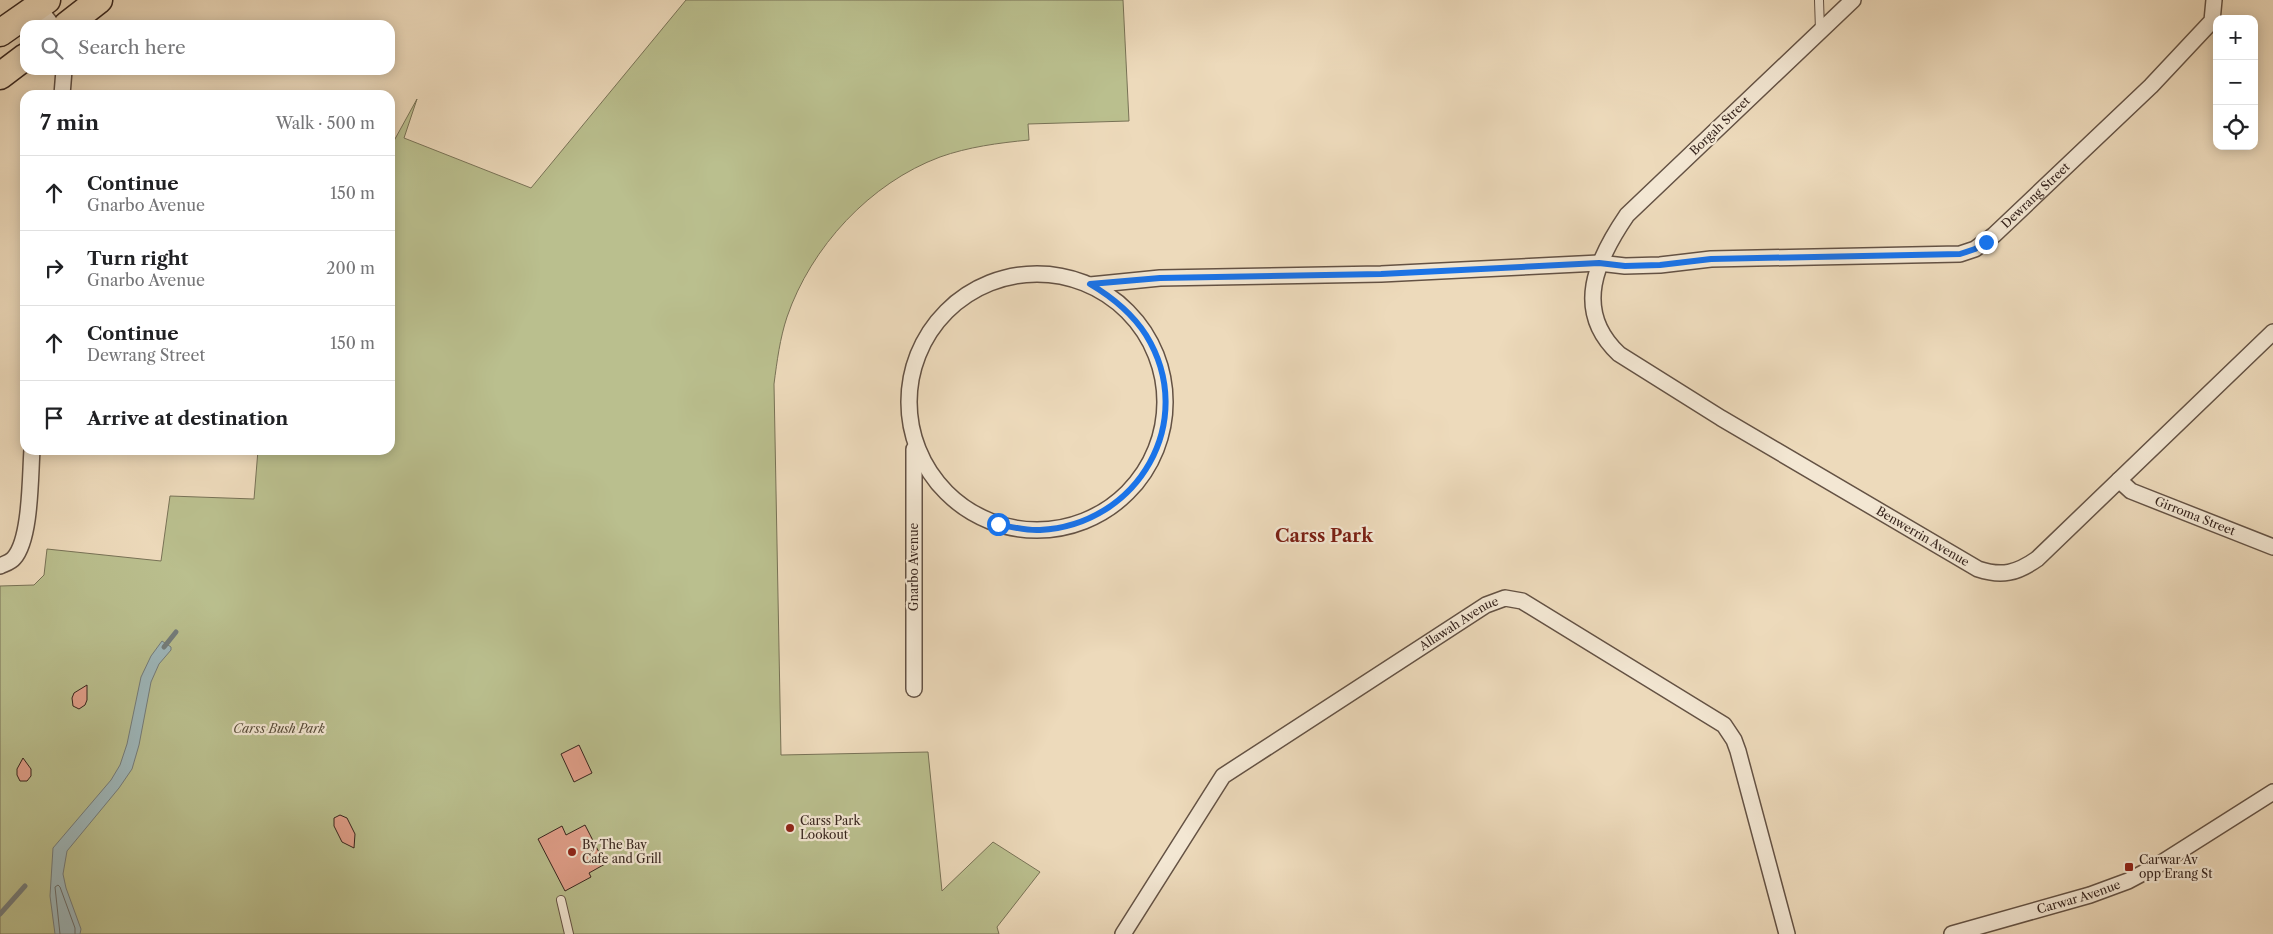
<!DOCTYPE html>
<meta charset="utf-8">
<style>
body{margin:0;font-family:"Libre Caslon Text",serif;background:#f2f2f2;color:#202124}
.controls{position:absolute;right:15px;top:15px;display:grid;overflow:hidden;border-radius:10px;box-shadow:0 2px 12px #0003}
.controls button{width:45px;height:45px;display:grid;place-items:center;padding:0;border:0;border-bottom:1px solid #e0e0e0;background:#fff;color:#202124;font:25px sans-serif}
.stop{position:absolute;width:15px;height:15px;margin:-11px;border:4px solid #1a73e8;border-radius:50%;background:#fff}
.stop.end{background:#1a73e8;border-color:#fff;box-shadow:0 1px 5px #0008}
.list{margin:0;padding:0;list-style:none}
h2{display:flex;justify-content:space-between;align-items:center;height:65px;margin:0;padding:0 20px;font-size:21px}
h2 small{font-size:16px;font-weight:400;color:#757577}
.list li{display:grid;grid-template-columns:32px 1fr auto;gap:15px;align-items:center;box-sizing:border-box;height:75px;padding:0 20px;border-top:1px solid #e0e0e0}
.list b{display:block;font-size:19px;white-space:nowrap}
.list p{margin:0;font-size:16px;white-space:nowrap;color:#757577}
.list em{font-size:16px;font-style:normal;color:#757577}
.icon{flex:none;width:28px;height:28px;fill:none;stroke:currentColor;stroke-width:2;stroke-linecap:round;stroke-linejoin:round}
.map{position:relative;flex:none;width:2273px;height:934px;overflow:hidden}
.search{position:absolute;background:#fff;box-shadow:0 2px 12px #0003;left:20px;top:20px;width:375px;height:55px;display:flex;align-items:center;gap:12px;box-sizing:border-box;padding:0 18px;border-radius:15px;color:#757577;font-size:19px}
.panel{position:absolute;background:#fff;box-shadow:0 2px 12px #0003;left:20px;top:90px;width:375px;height:365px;border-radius:15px}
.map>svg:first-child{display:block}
.green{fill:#babf8e;stroke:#787256}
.water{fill:#9eb8bc;stroke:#747d7c}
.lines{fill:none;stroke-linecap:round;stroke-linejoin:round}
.shore{stroke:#6a6e6c;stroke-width:1}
.stream{stroke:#747d7c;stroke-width:5}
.building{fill:#e2a08b;stroke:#36241d}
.lane-casing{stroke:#645244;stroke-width:10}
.street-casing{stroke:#645244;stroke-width:18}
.highway-casing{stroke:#36241d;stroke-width:29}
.lane{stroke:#f3e7d3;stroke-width:8}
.street{stroke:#f3e7d3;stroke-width:15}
.highway{stroke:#eddabb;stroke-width:26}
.route{stroke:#1a73e8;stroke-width:6}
.poi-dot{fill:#8f2418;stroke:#f3e7d3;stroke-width:2}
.labels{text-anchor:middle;stroke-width:4.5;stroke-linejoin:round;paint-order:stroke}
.street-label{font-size:12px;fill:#36241d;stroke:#f3e7d3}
.park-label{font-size:12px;font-style:italic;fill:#574b39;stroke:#f3e7d3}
.poi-label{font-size:12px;fill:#36241d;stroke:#f3e7d3;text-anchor:start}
.district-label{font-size:18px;font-weight:bold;fill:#7a1f14;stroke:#f3e7d3}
</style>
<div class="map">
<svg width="2273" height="934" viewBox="0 0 2273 934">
<rect width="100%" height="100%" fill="#eddabb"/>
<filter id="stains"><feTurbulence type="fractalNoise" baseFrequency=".004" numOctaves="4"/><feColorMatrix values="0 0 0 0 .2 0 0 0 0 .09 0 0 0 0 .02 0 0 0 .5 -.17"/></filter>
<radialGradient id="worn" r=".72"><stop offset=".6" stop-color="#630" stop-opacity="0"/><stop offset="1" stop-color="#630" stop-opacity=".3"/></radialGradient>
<path class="green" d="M686,0H1123L1129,121L1028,124L1029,140C998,143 968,147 940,157C870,183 811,247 787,317C780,338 777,361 774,384L781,755L928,752L942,891L993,842L1040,872L997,927L999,934H0V586L34,585L44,575L47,549L161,561L170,496L254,499L258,450H390V148L417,99L404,138L531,188Z"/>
<path class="water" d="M162,641L171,647V650L159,664L151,682L139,745L132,769L119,788L67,851L63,874L66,888L81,929L80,934H55L50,896L53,848L111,780L120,765L127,744L141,677L151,656Z"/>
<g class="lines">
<path class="shore" d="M60,934L55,887L58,885L60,887L75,928V934"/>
<g class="stream">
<path d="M164,647L176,632"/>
<path d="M0,914L25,886"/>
</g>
</g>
<g class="building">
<path d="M87,685V700L85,705L79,709L73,706L72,698L74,693Z"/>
<path d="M579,745L592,773L574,782L561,754Z"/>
<path d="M23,758L31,769V776L27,781H20L17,775V769Z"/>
<path d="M340,815L347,818L355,834L354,848L342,842L334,826V818Z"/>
<path d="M585,825L605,864L589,873L591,877L565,891L538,839L562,826L566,835Z"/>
</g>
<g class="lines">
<defs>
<g id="lane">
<path d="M1819,0L1820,30"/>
<path d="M561,900L569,934"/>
</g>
<g id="street">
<path id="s1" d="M1853,0L1627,215C1597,259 1572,310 1619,354L1721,418L1978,569C2002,577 2017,573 2037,559L2273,332"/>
<path d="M38,7L52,25"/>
<path d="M62,95L64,70"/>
<circle cx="1037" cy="402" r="128"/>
<path id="s2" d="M1090,285L1160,278L1381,274L1599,263L1625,266L1660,265L1711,259L1960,254L1975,249L1994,235L2151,86L2212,21L2214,0"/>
<path d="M914,449V689"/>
<path id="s3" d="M2119,480L2131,491L2273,547"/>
<path d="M0,566C4,564 11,562 14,558C31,539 30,477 32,450"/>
<path id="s4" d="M1123,934L1223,776L1486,605L1505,598L1522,601L1724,725L1734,740L1738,751L1787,934"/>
<path id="s5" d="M1952,934L2090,895L2128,881L2158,865L2273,792"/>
</g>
<g id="highway">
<path d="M67,25L99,0"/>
<path d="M0,33L47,0"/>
<path d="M0,76L25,57"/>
</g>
</defs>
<use href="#lane" class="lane-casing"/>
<use href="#street" class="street-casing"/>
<use href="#highway" class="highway-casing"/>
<use href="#lane" class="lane"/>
<use href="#street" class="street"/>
<use href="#highway" class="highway"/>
</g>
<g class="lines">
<path class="route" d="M998,524C1012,527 1026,531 1040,530C1138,525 1199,421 1146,335C1132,313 1112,297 1090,284L1160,278L1381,274L1599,263L1625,266L1660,265L1711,259L1960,254L1975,249L1986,242"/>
</g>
<g class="poi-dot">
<circle cx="790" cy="828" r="5"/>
<circle cx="572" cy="852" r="5"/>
<rect x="2124" y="862" width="10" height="10" rx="2.5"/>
</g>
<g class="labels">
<g class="street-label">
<text transform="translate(1720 126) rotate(-44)" y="4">Borgah Street</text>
<text dy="4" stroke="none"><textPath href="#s2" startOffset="968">Dewrang Street</textPath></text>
<text dy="4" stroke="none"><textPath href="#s3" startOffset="85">Girroma Street</textPath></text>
<text dy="4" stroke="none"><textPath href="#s1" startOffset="821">Benwerrin Avenue</textPath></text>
<text transform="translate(914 567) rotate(-90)" y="4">Gnarbo Avenue</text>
<text dy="4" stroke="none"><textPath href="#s4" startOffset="468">Allawah Avenue</textPath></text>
<text dy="4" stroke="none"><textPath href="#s5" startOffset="132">Carwar Avenue</textPath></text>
</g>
<g class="park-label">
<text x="279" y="733">Carss Bush Park</text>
</g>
<g class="poi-label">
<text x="800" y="825">Carss Park<tspan x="800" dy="14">Lookout</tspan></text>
<text x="582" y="849">By The Bay<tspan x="582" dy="14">Cafe and Grill</tspan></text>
<text x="2139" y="864">Carwar Av<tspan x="2139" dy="14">opp Erang St</tspan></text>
</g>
<g class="district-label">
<text x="1324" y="542">Carss Park</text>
</g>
</g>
<rect width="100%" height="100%" filter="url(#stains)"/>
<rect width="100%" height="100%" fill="url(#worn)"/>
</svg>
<div class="controls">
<button>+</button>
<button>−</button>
<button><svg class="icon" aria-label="locate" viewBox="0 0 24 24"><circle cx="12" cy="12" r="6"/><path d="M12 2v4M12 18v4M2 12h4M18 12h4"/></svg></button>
</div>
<div class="stop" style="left:998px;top:524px"></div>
<div class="stop end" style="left:1986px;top:242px"></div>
<div class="search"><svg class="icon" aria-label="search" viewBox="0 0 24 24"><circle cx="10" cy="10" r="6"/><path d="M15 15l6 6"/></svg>Search here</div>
<section class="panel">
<h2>7 min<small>Walk · 500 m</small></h2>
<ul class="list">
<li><svg class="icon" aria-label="ahead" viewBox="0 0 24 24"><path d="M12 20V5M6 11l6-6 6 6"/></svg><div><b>Continue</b><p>Gnarbo Avenue</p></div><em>150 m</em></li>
<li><svg class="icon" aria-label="right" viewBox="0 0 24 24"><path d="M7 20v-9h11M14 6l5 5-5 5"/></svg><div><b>Turn right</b><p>Gnarbo Avenue</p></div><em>200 m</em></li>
<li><svg class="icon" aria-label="ahead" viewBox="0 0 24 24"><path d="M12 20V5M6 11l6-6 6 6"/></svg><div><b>Continue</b><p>Dewrang Street</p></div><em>150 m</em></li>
<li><svg class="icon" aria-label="arrive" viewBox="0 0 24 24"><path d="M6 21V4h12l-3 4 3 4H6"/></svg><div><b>Arrive at destination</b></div></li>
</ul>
</section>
</div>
